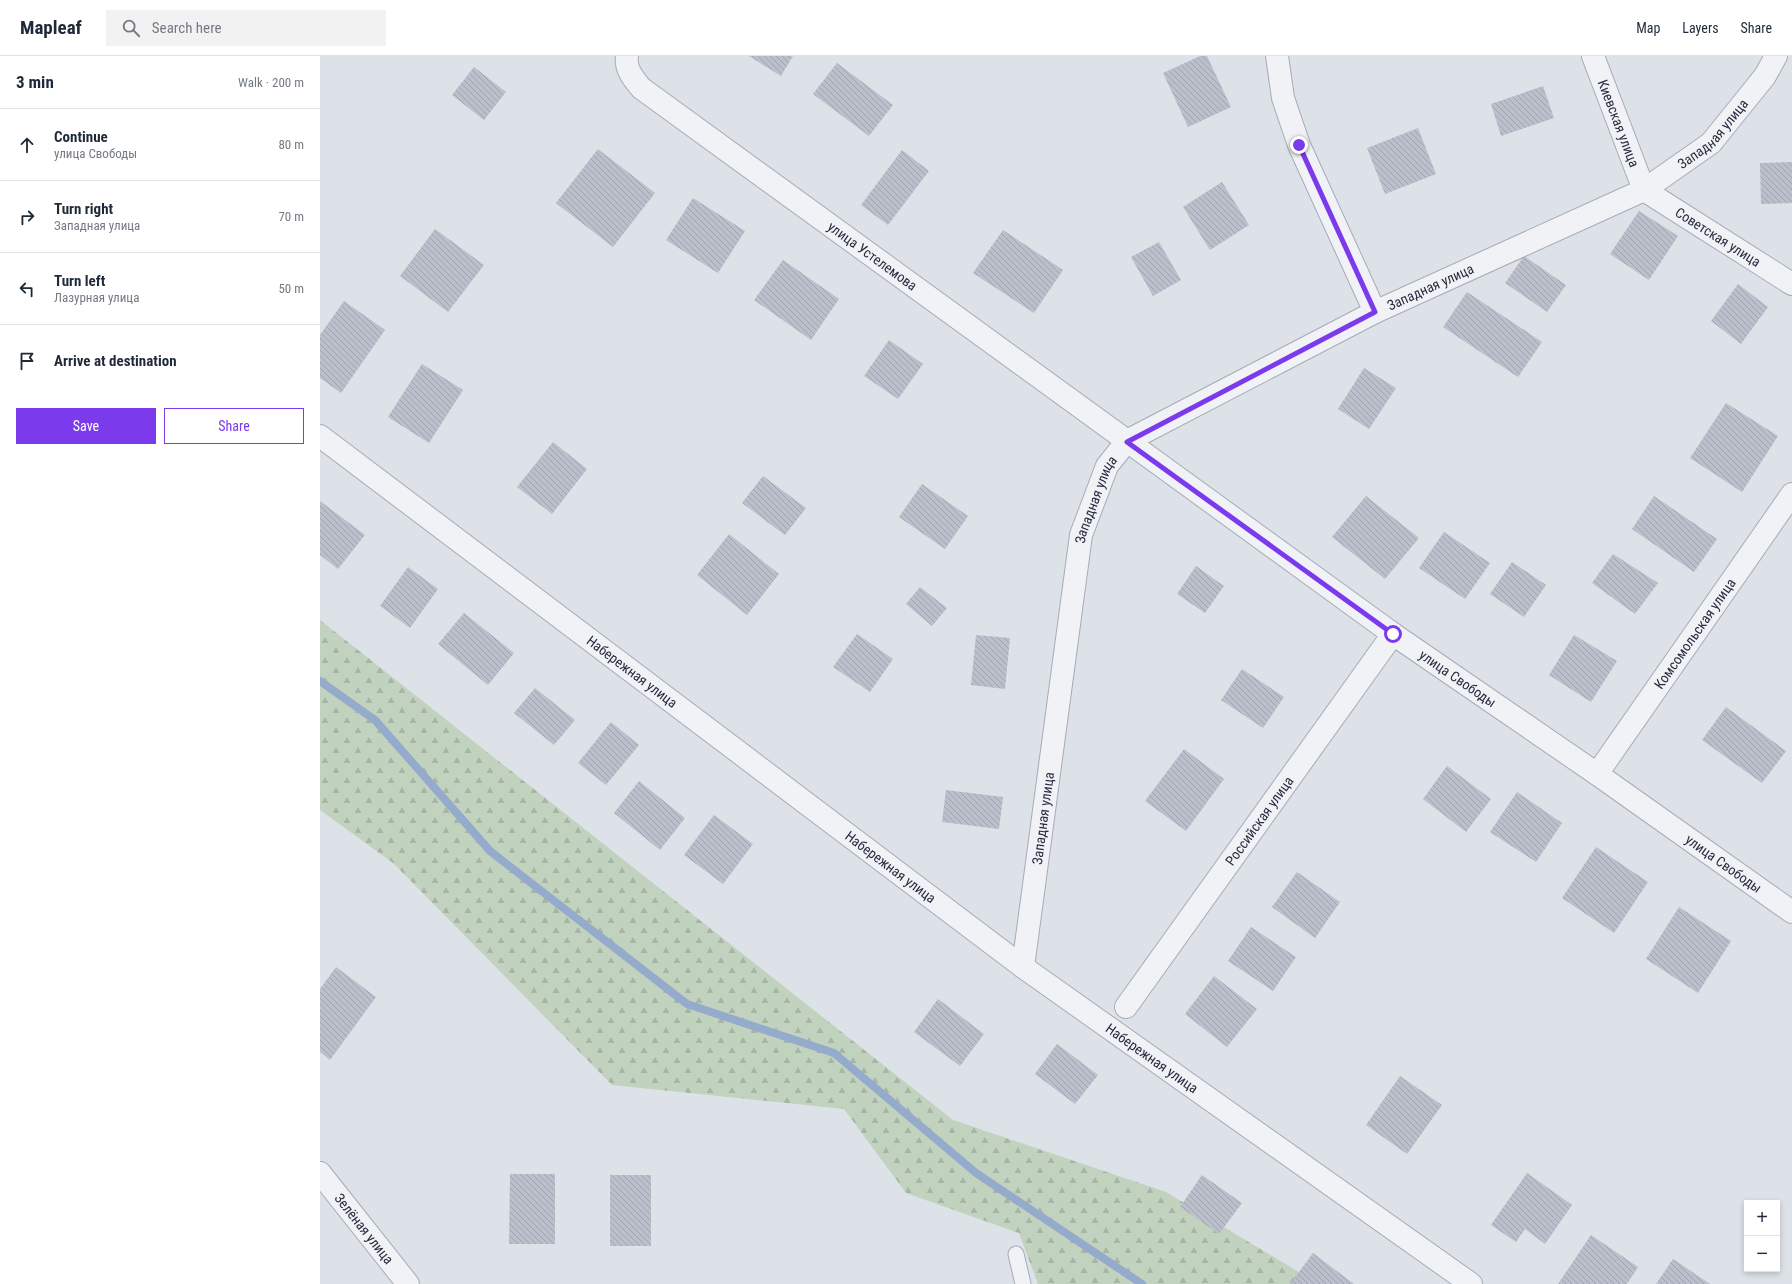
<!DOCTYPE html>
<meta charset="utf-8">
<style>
body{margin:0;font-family:"Roboto Condensed",sans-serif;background:#f2f2f3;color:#1f2937}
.controls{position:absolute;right:12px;bottom:12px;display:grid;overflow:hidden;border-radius:0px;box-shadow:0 2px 6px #0003}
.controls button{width:36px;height:36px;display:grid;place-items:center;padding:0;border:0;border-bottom:1px solid #e0e1e3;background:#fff;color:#1f2937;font:20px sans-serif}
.stop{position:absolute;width:12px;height:12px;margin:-9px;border:3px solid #7c3aed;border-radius:50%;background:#fff}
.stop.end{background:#7c3aed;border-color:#fff;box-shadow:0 1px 4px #0008}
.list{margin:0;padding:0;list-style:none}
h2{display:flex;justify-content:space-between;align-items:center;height:52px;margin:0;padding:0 16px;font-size:17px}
h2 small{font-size:13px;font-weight:400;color:#747a83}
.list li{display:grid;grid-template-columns:26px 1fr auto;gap:12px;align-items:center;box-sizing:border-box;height:72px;padding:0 16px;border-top:1px solid #e0e1e3}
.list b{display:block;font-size:15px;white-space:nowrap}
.list p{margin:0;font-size:13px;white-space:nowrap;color:#747a83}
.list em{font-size:13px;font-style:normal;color:#747a83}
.actions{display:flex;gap:8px;padding:12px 16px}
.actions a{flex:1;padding:9px 0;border:1px solid #7c3aed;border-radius:0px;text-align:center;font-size:14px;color:#7c3aed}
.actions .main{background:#7c3aed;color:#fff}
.icon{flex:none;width:22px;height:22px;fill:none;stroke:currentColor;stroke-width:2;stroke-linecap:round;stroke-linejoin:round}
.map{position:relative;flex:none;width:1472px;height:1228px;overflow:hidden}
header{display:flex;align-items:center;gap:24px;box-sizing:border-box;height:56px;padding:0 20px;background:#fff;border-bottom:1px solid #e0e1e3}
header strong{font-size:19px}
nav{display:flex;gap:22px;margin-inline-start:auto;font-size:14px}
.search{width:280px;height:36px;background:#f2f2f3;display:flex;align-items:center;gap:10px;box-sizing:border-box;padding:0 14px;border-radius:0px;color:#747a83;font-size:15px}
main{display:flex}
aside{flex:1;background:#fff}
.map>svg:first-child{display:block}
.forest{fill:url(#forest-firs)}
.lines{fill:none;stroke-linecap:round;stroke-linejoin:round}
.stream{stroke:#95abcb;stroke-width:8}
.building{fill:url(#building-back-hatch)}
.lane-casing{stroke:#a6abb6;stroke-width:17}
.street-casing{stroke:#a6abb6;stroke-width:24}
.lane{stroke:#f0f2f6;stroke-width:15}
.street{stroke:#f0f2f6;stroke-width:22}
.route{stroke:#7c3aed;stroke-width:5}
.labels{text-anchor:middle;stroke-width:4;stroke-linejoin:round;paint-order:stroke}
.street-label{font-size:14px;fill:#262d40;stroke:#edf0f6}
</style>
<header>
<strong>Mapleaf</strong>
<div class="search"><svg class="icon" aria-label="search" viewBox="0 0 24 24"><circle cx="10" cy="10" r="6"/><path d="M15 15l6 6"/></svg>Search here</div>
<nav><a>Map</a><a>Layers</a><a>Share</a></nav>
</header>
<main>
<aside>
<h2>3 min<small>Walk · 200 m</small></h2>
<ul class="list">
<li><svg class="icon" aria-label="ahead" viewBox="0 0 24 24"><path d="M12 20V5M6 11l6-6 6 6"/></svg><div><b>Continue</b><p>улица Свободы</p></div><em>80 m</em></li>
<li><svg class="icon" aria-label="right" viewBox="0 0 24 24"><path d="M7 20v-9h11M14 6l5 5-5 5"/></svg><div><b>Turn right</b><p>Западная улица</p></div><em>70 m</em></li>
<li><svg class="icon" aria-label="left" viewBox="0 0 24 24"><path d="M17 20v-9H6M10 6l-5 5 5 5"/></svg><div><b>Turn left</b><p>Лазурная улица</p></div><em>50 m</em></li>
<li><svg class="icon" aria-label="arrive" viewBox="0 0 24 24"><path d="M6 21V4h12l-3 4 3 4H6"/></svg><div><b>Arrive at destination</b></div></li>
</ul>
<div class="actions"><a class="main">Save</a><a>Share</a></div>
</aside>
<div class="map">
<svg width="1472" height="1228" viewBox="0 0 1472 1228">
<defs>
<pattern id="forest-firs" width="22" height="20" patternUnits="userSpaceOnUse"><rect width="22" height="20" fill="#c1d3be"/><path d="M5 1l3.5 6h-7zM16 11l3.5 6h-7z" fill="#a6b5a4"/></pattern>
<pattern id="building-back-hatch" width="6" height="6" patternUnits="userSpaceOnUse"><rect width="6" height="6" fill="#babfcb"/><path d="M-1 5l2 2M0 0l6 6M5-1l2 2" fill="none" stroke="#a0a4af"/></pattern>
</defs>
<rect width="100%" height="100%" fill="#dde1e8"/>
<path class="forest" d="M0,564L633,1064L846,1136L992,1224L994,1228H718L699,1177L586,1137L524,1053L292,1029L73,807L0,754Z"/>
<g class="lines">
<path class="stream" d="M0,625L55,664L170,795L367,948L514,997L656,1117L822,1228"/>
</g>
<g class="building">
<path d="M429,0H473L461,20Z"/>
<path d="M880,0H887L911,51L868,71L843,17Z"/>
<path d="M517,7L573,49L549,80L493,38Z"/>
<path d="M154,11L186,36L164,64L132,39Z"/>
<path d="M1223,30L1234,62L1181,80L1171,48Z"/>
<path d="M1098,72L1116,118L1065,138L1047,92Z"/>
<path d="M278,93L335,137L293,191L236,147Z"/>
<path d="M582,94L609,115L568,169L541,149Z"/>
<path d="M1472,106V147L1441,148L1440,107Z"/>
<path d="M902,126L929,169L890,194L863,151Z"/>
<path d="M373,142L425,175L398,217L346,184Z"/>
<path d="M1319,155L1358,180L1329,224L1290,198Z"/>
<path d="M115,173L164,209L128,256L80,220Z"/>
<path d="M683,174L743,214L714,257L653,217Z"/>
<path d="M839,186L861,224L833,240L811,201Z"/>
<path d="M1204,200L1246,229L1227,256L1185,227Z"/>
<path d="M463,204L519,243L491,284L434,244Z"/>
<path d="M1418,228L1448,251L1421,288L1391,265Z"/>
<path d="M1147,236L1222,286L1198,321L1123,271Z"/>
<path d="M24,245L65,274L21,337L0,322V279Z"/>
<path d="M569,284L603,308L578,343L544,320Z"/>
<path d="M102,308L143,334L109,387L68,361Z"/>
<path d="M1044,312L1076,332L1049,373L1018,353Z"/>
<path d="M1406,347L1458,380L1422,436L1370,402Z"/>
<path d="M233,386L267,413L232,458L197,431Z"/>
<path d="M443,420L486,452L465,479L422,447Z"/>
<path d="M602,428L648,460L625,493L579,461Z"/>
<path d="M1046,440L1099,482L1065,523L1012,481Z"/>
<path d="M1334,440L1397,483L1374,516L1312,473Z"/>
<path d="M0,445L45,479L18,513L0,499Z"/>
<path d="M1124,476L1170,507L1145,543L1099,512Z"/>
<path d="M409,478L459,518L427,559L377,519Z"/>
<path d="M1293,498L1338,527L1315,558L1272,527Z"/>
<path d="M1192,506L1226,529L1204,561L1170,538Z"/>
<path d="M876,510L904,530L885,557L857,538Z"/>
<path d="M88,511L118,533L90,572L60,550Z"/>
<path d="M600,531L627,552L612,570L586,548Z"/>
<path d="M144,557L194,597L168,629L118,588Z"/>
<path d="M537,578L573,603L550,636L513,611Z"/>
<path d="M656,579L690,582L685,633L651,629Z"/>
<path d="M1254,579L1297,605L1271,646L1229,619Z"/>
<path d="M922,613L964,641L943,672L901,644Z"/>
<path d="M215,632L255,664L234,689L194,657Z"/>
<path d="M1406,651L1466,695L1442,727L1382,684Z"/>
<path d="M291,666L319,689L286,729L258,707Z"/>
<path d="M864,693L904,723L866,775L825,745Z"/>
<path d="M1127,710L1171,743L1146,776L1103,743Z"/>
<path d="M319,725L365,762L340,794L294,757Z"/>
<path d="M626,734L683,741L679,773L622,766Z"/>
<path d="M1197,736L1242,767L1216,806L1170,776Z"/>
<path d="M394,759L433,788L403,828L364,799Z"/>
<path d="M1276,791L1328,826L1294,877L1242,842Z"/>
<path d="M977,816L1020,846L995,882L952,851Z"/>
<path d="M1359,851L1411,885L1378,937L1326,903Z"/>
<path d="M931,871L976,901L953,935L908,905Z"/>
<path d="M16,911L56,941L10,1004L0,996V933Z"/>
<path d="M894,920L937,953L907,991L865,958Z"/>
<path d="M618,943L664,978L640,1010L594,976Z"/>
<path d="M737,988L778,1019L755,1048L715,1018Z"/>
<path d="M1080,1020L1122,1049L1087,1098L1046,1069Z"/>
<path d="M1207,1117L1252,1149L1225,1188L1205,1173L1196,1186L1171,1169Z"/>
<path d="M190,1118H235V1188H189Z"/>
<rect x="290" y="1119" width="41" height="71"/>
<path d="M882,1119L922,1147L899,1178L860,1151Z"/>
<path d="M1271,1179L1318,1211L1307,1228H1238Z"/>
<path d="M993,1197L1034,1228H970Z"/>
<path d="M1353,1203L1390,1228H1336Z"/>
</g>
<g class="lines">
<defs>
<path id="lane" d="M696,1198L703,1228"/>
<g id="street">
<path id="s1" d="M307,0C305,13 313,22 321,32L1073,578L1277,718L1472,856"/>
<path d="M957,0L963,42L979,89L1055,256"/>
<path id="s2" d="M1273,0L1324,134L1472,228"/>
<path id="s3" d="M0,380L703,911L1151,1228"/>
<path id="s4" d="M1277,718L1472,438"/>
<path id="s5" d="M703,911L761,479L787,410L807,385L1055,256L1324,134L1391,87L1445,20L1456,0"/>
<path id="s6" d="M806,951L1073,578"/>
<path id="s7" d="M0,1117L88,1228"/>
</g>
</defs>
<use href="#lane" class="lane-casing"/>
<use href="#street" class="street-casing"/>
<use href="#lane" class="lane"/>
<use href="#street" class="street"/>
</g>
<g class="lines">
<path class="route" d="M979,89L1055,256L807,386L1073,578"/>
</g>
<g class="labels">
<g class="street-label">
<text dy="5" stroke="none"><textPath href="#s2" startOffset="72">Киевская улица</textPath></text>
<text dy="5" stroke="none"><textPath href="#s5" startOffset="1206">Западная улица</textPath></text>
<text dy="5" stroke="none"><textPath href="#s2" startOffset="231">Советская улица</textPath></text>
<text dy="5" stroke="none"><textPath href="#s1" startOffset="322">улица Устелемова</textPath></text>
<text dy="5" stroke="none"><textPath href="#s5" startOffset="882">Западная улица</textPath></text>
<text dy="5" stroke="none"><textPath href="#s5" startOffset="474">Западная улица</textPath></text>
<text dy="5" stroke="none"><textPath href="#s4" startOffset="171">Комсомольская улица</textPath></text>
<text dy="5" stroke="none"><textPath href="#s3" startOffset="391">Набережная улица</textPath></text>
<text dy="5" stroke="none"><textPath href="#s1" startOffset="1044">улица Свободы</textPath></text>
<text dy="5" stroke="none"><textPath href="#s5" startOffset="150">Западная улица</textPath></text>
<text dy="5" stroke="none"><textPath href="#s6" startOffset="229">Российская улица</textPath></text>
<text dy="5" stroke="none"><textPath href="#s1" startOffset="1368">улица Свободы</textPath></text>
<text dy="5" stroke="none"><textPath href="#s3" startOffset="715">Набережная улица</textPath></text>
<text dy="5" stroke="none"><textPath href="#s3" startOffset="1039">Набережная улица</textPath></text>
<text dy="5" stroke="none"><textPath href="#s7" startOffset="71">Зелёная улица</textPath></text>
</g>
</g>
</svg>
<div class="controls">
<button>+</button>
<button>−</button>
</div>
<div class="stop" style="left:1073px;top:578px"></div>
<div class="stop end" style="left:979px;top:89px"></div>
</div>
</main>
